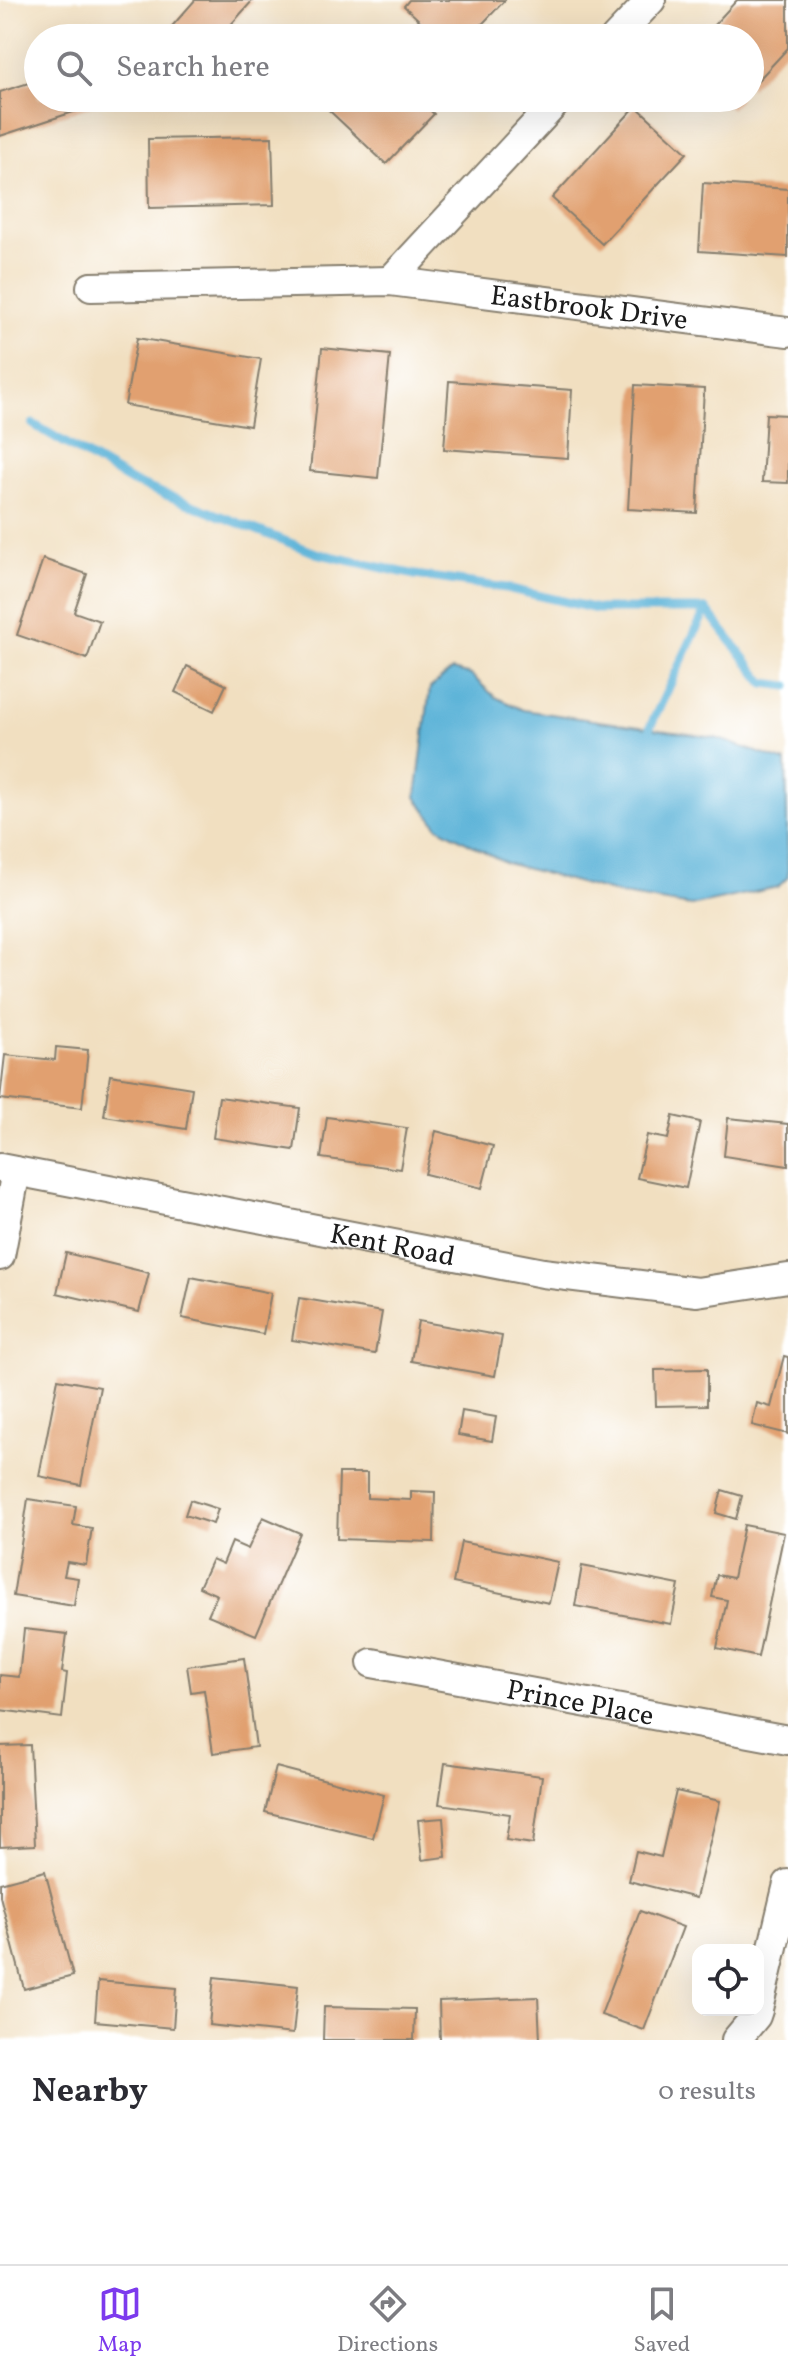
<!DOCTYPE html>
<style>
body{margin:0;font-family:Vollkorn,serif;background:#f7f7f7;color:#2b2b33}
.controls{position:absolute;right:24px;bottom:24px;display:grid;overflow:hidden;border-radius:16px;box-shadow:0 8px 32px #0002}
.controls button{width:72px;height:72px;display:grid;place-items:center;padding:0;border:0;border-bottom:2px solid #e1e1e2;background:#fff;color:#2b2b33;font:40px sans-serif}
.list{margin:0;padding:0;list-style:none}
h2{display:flex;justify-content:space-between;align-items:center;height:104px;margin:0;padding:0 32px;font-size:34px}
h2 small{font-size:26px;font-weight:400;color:#7c7c81}
.icon{flex:none;width:44px;height:44px;fill:none;stroke:currentColor;stroke-width:2;stroke-linecap:round;stroke-linejoin:round}
.map{position:relative;flex:none;width:788px;height:2040px;overflow:hidden}
.search{position:absolute;background:#fff;box-shadow:0 8px 32px #0002;left:24px;right:24px;top:24px;height:88px;display:flex;align-items:center;gap:20px;box-sizing:border-box;padding:0 28px;border-radius:44px;color:#7c7c81;font-size:30px}
.sheet{height:224px;background:#fff}
nav{display:flex;justify-content:space-around;align-items:center;box-sizing:border-box;height:112px;border-top:2px solid #e1e1e2;background:#fff;font-size:22px;color:#7c7c81}
nav a{display:grid;justify-items:center;gap:4px}
nav .on{color:#7c3aed}
.map>svg:first-child{display:block}
.water{fill:#5bb3d8;stroke:#3c687a;stroke-width:2}
.lines{fill:none;stroke-linecap:round;stroke-linejoin:round}
.stream{stroke:#5bb3d8;stroke-width:9}
.building{fill:#e1a06f}
.street-casing{stroke:#867e6e;stroke-width:32}
.street{stroke:#fff;stroke-width:28}
.labels{text-anchor:middle;stroke-width:8;stroke-linejoin:round;paint-order:stroke}
.street-label{font-size:28px;fill:#1c1c1c;stroke:#fff}
</style>
<div class="map">
<svg width="788" height="2040" viewBox="0 0 788 2040">
<rect width="100%" height="100%" fill="#fff"/>
<filter id="ink" filterUnits="userSpaceOnUse"><feTurbulence type="fractalNoise" baseFrequency=".0125" numOctaves="2"/><feDisplacementMap in="SourceGraphic" scale="16" xChannelSelector="R" yChannelSelector="G"/><feConvolveMatrix kernelMatrix="1 2 1 2 8 2 1 2 1" color-interpolation-filters="sRGB"/></filter>
<filter id="wash" filterUnits="userSpaceOnUse"><feTurbulence type="fractalNoise" baseFrequency=".006" numOctaves="4" result="noise"/><feDisplacementMap in="SourceGraphic" scale="32" xChannelSelector="R" yChannelSelector="G"/><feGaussianBlur stdDeviation="1.8" result="paint"/><feColorMatrix in="noise" values="0 0 0 0 0 0 0 0 0 0 0 0 0 0 0 0 0 1.4 0 .05"/><feComposite in="paint" operator="in"/></filter>
<g filter="url(#wash)">
<rect width="100%" height="100%" fill="#f1dfc0"/>
<path class="water" d="M452,670L471,675L495,697L523,710L716,738L786,762L788,877L778,887L691,906L623,895L506,863L438,827L416,797L430,688Z"/>
<g class="lines">
<g class="stream">
<path d="M33,424L130,481L316,553L415,575L506,588L597,609H706"/>
<path d="M706,609L764,683L788,686"/>
<path d="M650,727L706,609"/>
</g>
</g>
<g id="blocks">
<g class="building">
<path d="M195,0H253L219,38H174L167,32Z"/>
<path d="M409,0H505L469,38H438L404,6Z"/>
<path d="M737,0H788V48L750,89V38H702Z"/>
<path d="M344,28L354,38H335Z"/>
<path d="M38,80V98L113,99L0,136V92Z"/>
<path d="M316,98H417L434,114L386,164Z"/>
<path d="M720,98H741L731,109Z"/>
<path d="M636,106L687,153L602,244L552,198Z"/>
<path d="M272,137L274,205L149,208L148,139Z"/>
<path d="M703,183L788,189V257L699,251Z"/>
<path d="M137,338L261,359L250,426L125,405Z"/>
<path d="M322,348L390,355L378,478L310,471Z"/>
<path d="M449,381L572,390L568,458L444,449Z"/>
<path d="M635,385L704,389L697,513L628,509Z"/>
<path d="M766,414L788,415V483L762,482Z"/>
<path d="M43,559L87,574L74,612L100,621L87,659L17,635Z"/>
<path d="M187,666L226,685L214,711L175,692Z"/>
<path d="M56,1047L88,1050L82,1108L0,1099L5,1055L55,1060Z"/>
<path d="M110,1075L192,1088L186,1129L104,1116Z"/>
<path d="M219,1097L300,1108L294,1150L213,1138Z"/>
<path d="M673,1116L700,1122L686,1188L637,1178L647,1135L668,1139Z"/>
<path d="M327,1117L407,1128L400,1169L321,1158Z"/>
<path d="M728,1118L788,1124V1166L724,1156Z"/>
<path d="M436,1131L493,1146L482,1188L425,1174Z"/>
<path d="M66,1253L149,1273L139,1312L57,1293Z"/>
<path d="M191,1277L271,1293L263,1334L182,1318Z"/>
<path d="M299,1298L382,1312L375,1354L292,1340Z"/>
<path d="M418,1321L502,1336L495,1376L411,1361Z"/>
<path d="M784,1356L788,1357V1434L752,1425L757,1403L771,1407Z"/>
<path d="M707,1369V1405L656,1406L655,1370Z"/>
<path d="M58,1379L100,1387L81,1485L39,1476Z"/>
<path d="M462,1411L496,1417L492,1441L458,1435Z"/>
<path d="M339,1473H367V1498L411,1500V1491L435,1492L434,1542L337,1539Z"/>
<path d="M722,1490L742,1496L736,1519L716,1513Z"/>
<path d="M28,1499L76,1506L73,1525L92,1528L86,1565L67,1562L64,1576L78,1578L74,1606L13,1596Z"/>
<path d="M190,1500L218,1509L213,1524L185,1515Z"/>
<path d="M263,1517L300,1533L256,1635L208,1615L217,1595L199,1587L212,1559L223,1564L232,1542L248,1549Z"/>
<path d="M744,1525L784,1533L758,1657L717,1648L727,1600L712,1597L717,1575L733,1578Z"/>
<path d="M461,1542L558,1562L549,1603L453,1583Z"/>
<path d="M582,1566L679,1585L671,1624L575,1606Z"/>
<path d="M24,1629L67,1634L62,1672L67,1673L62,1718L0,1710V1675L19,1677Z"/>
<path d="M244,1658L256,1747L213,1753L204,1690L191,1692L187,1666Z"/>
<path d="M30,1745L35,1845L0,1847V1746Z"/>
<path d="M445,1763L542,1776L533,1844L506,1840L510,1814L439,1804Z"/>
<path d="M276,1767L384,1795L373,1838L265,1812Z"/>
<path d="M676,1791L720,1801L696,1898L629,1881L636,1851L661,1857Z"/>
<path d="M443,1818L446,1857L422,1860L418,1820Z"/>
<path d="M45,1871L73,1976L24,1989L0,1896V1883Z"/>
<path d="M640,1911L683,1927L644,2030L601,2015Z"/>
<path d="M214,1977L298,1986L293,2034L209,2025Z"/>
<path d="M98,1981L176,1988L173,2028L95,2021Z"/>
<path d="M538,1997L540,2040H440L439,2001Z"/>
<path d="M324,2007L415,2009L414,2040H323Z"/>
</g>
</g>
</g>
<g filter="url(#ink)">
<use href="#blocks" fill-opacity="0" stroke="#867e6e" stroke-width="2"/>
<g class="lines">
<defs>
<g id="street">
<path d="M615,38L651,0"/>
<path d="M390,281L560,98"/>
<path id="s1" d="M91,287L390,281L788,332"/>
<path id="s2" d="M0,1168L543,1273L697,1292L788,1278"/>
<path d="M0,1256L16,1171"/>
<path id="s3" d="M372,1663L788,1740"/>
<path d="M758,2009L788,1884"/>
<path d="M736,2040L756,2016L758,2010"/>
</g>
</defs>
<use href="#street" class="street-casing"/>
<use href="#street" class="street"/>
</g>
</g>
<g class="labels">
<g class="street-label">
<text dy="10" stroke="none"><textPath href="#s1" startOffset="500">Eastbrook Drive</textPath></text>
<text dy="10" stroke="none"><textPath href="#s2" startOffset="400">Kent Road</textPath></text>
<text dy="10" stroke="none"><textPath href="#s3" startOffset="212">Prince Place</textPath></text>
</g>
</g>
</svg>
<div class="controls">
<button><svg class="icon" aria-label="locate" viewBox="0 0 24 24"><circle cx="12" cy="12" r="6"/><path d="M12 2v4M12 18v4M2 12h4M18 12h4"/></svg></button>
</div>
<div class="search"><svg class="icon" aria-label="search" viewBox="0 0 24 24"><circle cx="10" cy="10" r="6"/><path d="M15 15l6 6"/></svg>Search here</div>
</div>
<section class="sheet">
<h2>Nearby<small>0 results</small></h2>
<ul class="list">
</ul>
</section>
<nav>
<a class="on"><svg class="icon" aria-label="map" viewBox="0 0 24 24"><path d="M3 6l6-2 6 2 6-2v14l-6 2-6-2-6 2zM9 4v14M15 6v14"/></svg>Map</a>
<a><svg class="icon" aria-label="directions" viewBox="0 0 24 24"><path d="M12 3l9 9-9 9-9-9zM9 14v-3h6M13 9l2 2-2 2"/></svg>Directions</a>
<a><svg class="icon" aria-label="saved" viewBox="0 0 24 24"><path d="M7 4h10v16l-5-4-5 4z"/></svg>Saved</a>
</nav>
